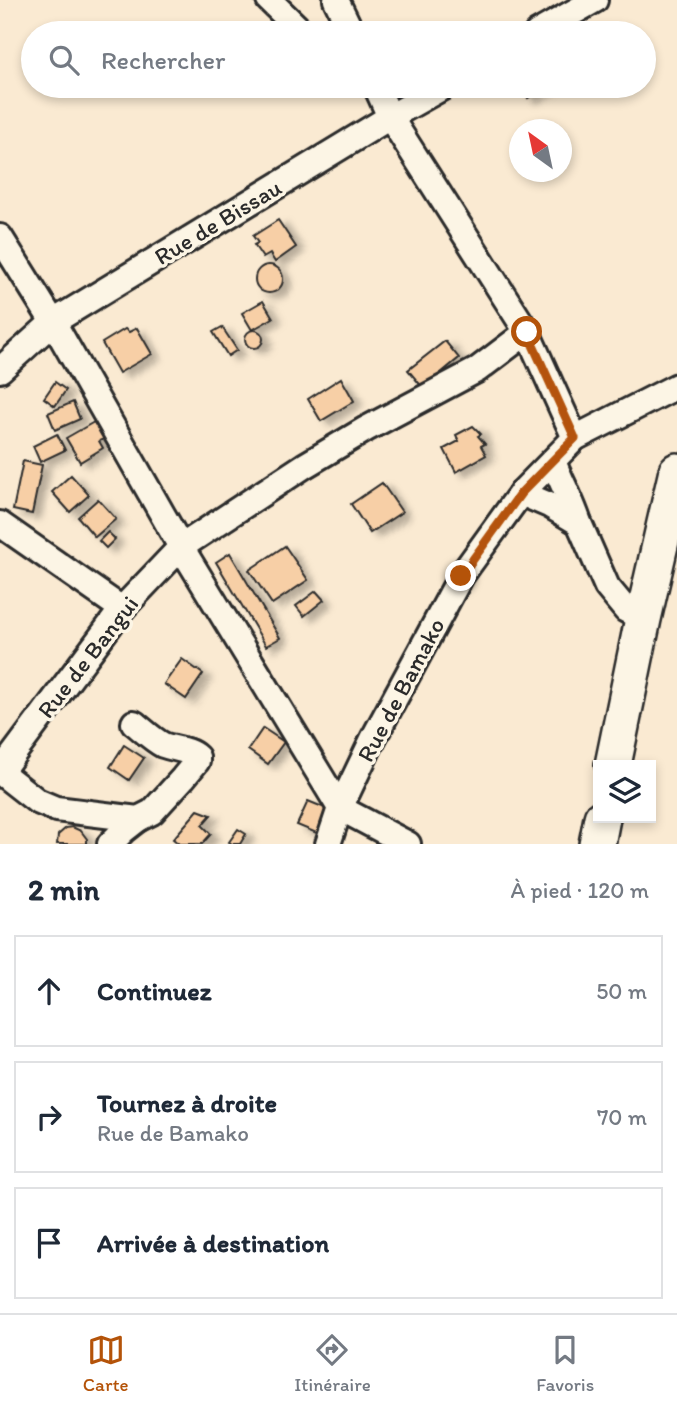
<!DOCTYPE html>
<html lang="fr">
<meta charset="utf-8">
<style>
body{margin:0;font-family:Itim,sans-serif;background:#f6f6f7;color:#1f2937}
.controls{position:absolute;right:21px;bottom:21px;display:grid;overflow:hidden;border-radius:0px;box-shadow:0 4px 10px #0003}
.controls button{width:63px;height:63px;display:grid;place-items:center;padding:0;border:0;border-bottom:2px solid #e0e1e3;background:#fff;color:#1f2937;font:35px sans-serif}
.compass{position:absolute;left:509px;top:119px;width:63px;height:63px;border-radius:50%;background:#fff;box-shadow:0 4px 10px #0003;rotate:327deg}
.stop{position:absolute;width:21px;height:21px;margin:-16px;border:5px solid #b45309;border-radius:50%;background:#fff}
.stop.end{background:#b45309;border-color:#fff;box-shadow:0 2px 7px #0008}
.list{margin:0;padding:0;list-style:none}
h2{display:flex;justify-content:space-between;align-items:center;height:91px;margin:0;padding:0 28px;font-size:30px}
h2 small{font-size:23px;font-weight:400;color:#747a83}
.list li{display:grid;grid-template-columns:46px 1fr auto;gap:21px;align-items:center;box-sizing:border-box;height:112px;margin:0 14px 14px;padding:0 14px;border:2px solid #e0e1e3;border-radius:0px}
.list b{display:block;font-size:26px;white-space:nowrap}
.list p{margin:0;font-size:23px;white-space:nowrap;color:#747a83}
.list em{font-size:23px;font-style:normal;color:#747a83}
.icon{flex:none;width:38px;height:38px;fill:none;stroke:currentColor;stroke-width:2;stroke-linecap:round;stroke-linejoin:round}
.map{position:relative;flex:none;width:677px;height:844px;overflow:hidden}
.search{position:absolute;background:#fff;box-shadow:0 4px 10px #0003;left:21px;right:21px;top:21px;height:77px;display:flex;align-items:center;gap:18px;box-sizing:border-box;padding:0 24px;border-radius:38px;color:#747a83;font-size:26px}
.sheet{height:469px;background:#fff}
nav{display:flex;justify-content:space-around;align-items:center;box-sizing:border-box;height:98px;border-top:2px solid #e0e1e3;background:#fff;font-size:19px;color:#747a83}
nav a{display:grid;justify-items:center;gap:4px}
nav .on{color:#b45309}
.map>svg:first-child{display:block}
.building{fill:#f7cfa6;stroke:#2b2b2b;stroke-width:2;filter:url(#shadow)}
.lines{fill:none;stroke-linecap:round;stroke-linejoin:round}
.minor-casing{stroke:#2b2b2b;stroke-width:30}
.highway-casing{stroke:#2b2b2b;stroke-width:40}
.minor{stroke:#fcf5e5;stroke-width:24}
.highway{stroke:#fcf5e5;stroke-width:35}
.route{stroke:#b45309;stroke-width:9}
.labels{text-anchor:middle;stroke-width:7;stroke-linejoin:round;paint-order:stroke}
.street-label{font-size:24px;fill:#2b2b2b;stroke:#fcf5e5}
</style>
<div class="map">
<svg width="677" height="844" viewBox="0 0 677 844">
<defs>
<filter id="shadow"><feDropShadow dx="8" dy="4.5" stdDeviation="3.5" flood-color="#0004"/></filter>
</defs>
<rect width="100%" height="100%" fill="#faead2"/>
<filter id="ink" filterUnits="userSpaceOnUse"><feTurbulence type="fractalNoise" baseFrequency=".0143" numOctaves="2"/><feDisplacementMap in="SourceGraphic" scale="14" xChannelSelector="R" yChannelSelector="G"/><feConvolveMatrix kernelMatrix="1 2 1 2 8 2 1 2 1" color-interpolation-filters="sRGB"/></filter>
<g filter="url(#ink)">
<g class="building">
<path d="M521,86H547L528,98Z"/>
<path d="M278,220L296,247L275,262L270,254L263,258L254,245L258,243L253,236Z"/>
<circle cx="269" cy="279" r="14"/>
<path d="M263,301L273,318L252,330L242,313Z"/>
<path d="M222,327L237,350L228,356L213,332Z"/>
<path d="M137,328L152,354L119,373L102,343L125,329L129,332Z"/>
<circle cx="254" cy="339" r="9"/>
<path d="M445,341L459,358L423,388L408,370Z"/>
<path d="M341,378L354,401L321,421L308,399Z"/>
<path d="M55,382L66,390L55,406L44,398Z"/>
<path d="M73,402L80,419L55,430L48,413Z"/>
<path d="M94,422L104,439L99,441L103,448L80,462L66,438Z"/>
<path d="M473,426L481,434L478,436L485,444L481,446L486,455L456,472L444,449L459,441L456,435Z"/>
<path d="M57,434L65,450L40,462L33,446Z"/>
<path d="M23,461L42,465L32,514L13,510Z"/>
<path d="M71,475L89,495L70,512L52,492Z"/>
<path d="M382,483L402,512L370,533L351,504Z"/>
<path d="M98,499L116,519L95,537L78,517Z"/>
<path d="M108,532L115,539L106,548L99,541Z"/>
<path d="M285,546L308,580L272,604L249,570Z"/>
<path d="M230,553L280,638L266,646L216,562Z"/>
<path d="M316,591L324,600L304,616L296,606Z"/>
<path d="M182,659L203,674L186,699L164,684Z"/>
<path d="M263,728L284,742L268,764L248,750Z"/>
<path d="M124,745L144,758L129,780L110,767Z"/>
<path d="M308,801L330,810L319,834L297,825Z"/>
<path d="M198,810L211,815L202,825L211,834L202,844H179L173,839Z"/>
<path d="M72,827L81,831L87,839V844H57L58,835L66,828Z"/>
<path d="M238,829L246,834L240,844H232L229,842Z"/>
</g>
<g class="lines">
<defs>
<g id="minor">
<path d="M269,0L303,33"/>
<path d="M336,0L352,33"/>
<path d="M537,33L595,0"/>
<path d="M376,86L390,117L527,332L575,438"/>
<path d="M0,237L53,322L181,547L340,808L408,844"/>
<path d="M0,370L53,322L390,117L445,86"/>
<path d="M553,461C561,482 572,501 579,523"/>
<path d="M521,493L549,505L579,523L607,587L626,610L643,619"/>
<path d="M0,524L122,609"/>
<path d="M0,772L122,609L181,547L304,466L366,429L477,370L527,332"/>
<path d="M0,772L37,801L56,809L138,819L152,812L183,778L197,761V757C189,749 174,749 163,745C153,740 143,730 134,723"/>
<path d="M110,844L124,830L138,819"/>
<path d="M328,844L340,808L373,739L461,576L521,493L575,438L677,386"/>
</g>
<g id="highway">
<path d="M613,765L643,619L677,471"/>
<path d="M597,844L602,818"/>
</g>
</defs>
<use href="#minor" class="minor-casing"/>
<use href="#highway" class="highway-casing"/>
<use href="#minor" class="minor"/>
<use href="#highway" class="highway"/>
</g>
</g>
<g class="lines" filter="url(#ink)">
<path class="route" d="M461,576L521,493L575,438L527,332"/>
</g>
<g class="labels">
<g class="street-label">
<text transform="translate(218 222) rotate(-31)" y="8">Rue de Bissau</text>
<text transform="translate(88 657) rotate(-52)" y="8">Rue de Bangui</text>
<text transform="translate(401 690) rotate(-62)" y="8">Rue de Bamako</text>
</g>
</g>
</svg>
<div class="controls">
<button><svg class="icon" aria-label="layers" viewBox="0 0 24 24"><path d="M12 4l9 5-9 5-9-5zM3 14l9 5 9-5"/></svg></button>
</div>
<svg class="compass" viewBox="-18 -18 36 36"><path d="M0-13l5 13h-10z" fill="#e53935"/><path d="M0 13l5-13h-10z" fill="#747a83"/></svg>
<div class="stop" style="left:527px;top:332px"></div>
<div class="stop end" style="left:461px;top:576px"></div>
<div class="search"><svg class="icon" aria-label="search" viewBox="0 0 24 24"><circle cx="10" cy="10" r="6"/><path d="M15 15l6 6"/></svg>Rechercher</div>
</div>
<section class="sheet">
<h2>2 min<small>À pied · 120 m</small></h2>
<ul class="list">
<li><svg class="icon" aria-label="ahead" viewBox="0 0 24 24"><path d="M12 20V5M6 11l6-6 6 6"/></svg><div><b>Continuez</b></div><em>50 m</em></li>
<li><svg class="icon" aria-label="right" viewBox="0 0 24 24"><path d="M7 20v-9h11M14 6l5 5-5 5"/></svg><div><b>Tournez à droite</b><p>Rue de Bamako</p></div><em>70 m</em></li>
<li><svg class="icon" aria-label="arrive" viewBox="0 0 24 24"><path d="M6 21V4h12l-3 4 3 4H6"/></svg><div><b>Arrivée à destination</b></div></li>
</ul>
</section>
<nav>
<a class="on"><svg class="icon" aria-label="map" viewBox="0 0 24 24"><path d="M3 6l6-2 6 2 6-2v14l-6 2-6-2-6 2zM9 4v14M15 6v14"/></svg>Carte</a>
<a><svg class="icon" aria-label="directions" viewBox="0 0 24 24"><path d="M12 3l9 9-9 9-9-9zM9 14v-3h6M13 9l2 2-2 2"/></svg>Itinéraire</a>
<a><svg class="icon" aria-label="saved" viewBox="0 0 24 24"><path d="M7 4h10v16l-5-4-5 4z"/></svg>Favoris</a>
</nav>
